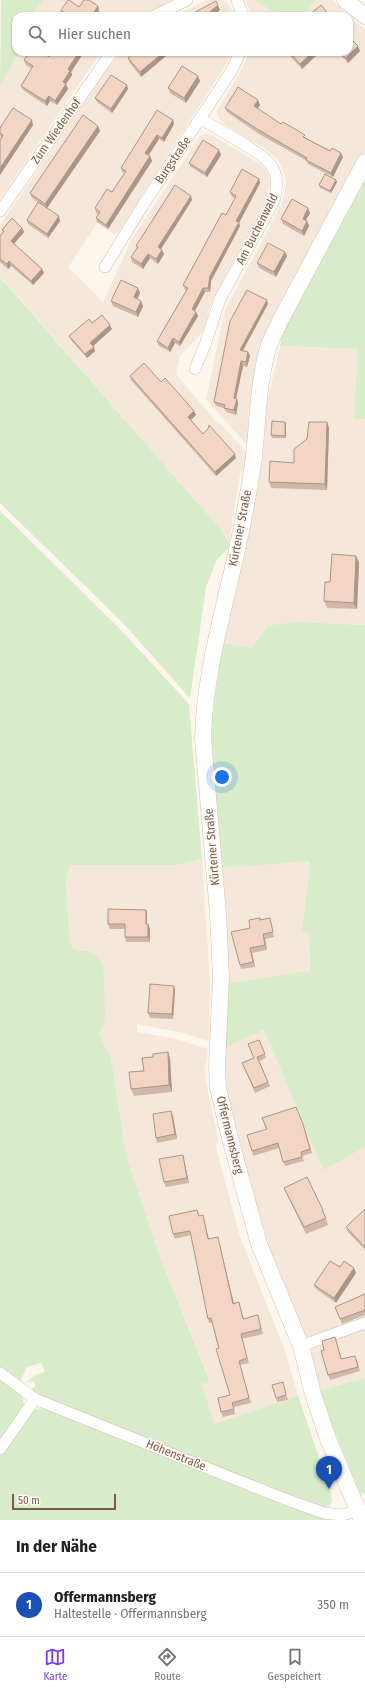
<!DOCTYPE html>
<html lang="de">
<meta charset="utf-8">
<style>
body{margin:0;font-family:"Fira Sans Condensed",sans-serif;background:#f2f2f2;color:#202124}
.scale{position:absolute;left:12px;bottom:10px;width:104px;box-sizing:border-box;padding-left:4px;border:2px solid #7a5c4d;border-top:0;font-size:11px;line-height:14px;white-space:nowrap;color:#7a5c4d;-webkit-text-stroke:3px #fffaf3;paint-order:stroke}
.you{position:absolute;left:222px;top:777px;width:14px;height:14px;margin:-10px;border:3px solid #fff;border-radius:50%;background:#1a73e8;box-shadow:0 0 0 6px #1a73e833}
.badge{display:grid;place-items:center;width:26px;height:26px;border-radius:50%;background:#7c3aed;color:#fff;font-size:13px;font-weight:700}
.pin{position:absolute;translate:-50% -33px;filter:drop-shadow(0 1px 2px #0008)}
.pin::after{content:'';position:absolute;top:21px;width:14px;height:12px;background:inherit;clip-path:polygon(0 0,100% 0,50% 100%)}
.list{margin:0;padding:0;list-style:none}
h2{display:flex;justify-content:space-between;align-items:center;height:52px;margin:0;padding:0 16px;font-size:17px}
h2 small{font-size:13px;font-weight:400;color:#757577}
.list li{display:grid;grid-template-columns:26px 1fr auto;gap:12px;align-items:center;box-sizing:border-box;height:64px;padding:0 16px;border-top:1px solid #e0e0e0}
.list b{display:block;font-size:15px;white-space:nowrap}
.list p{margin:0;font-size:13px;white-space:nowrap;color:#757577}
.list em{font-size:13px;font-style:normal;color:#757577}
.icon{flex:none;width:22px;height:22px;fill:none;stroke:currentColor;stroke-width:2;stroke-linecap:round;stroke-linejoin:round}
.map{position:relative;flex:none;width:365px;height:1520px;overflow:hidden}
.search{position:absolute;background:#fff;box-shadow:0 1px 3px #0004;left:12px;right:12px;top:12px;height:44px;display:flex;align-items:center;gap:10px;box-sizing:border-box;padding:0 14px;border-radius:12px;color:#757577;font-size:15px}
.sheet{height:116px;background:#fff}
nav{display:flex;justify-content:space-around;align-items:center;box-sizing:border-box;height:56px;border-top:1px solid #e0e0e0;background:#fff;font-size:11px;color:#757577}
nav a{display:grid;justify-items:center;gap:2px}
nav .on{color:#7c3aed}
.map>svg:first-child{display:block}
.residential{fill:#f5e8da}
.green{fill:#d8ecc9}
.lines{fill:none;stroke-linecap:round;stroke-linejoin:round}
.street-casing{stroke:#d1beb0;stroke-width:12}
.secondary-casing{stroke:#d6c0b0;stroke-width:17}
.street{stroke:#fff;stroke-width:11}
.secondary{stroke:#fff;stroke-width:16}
.wall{fill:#d1b7a8}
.shaded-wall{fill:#aa9588}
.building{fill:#f3d5c3;stroke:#aa9588}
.labels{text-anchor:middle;stroke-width:3;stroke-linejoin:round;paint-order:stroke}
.street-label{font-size:12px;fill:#7a5c4d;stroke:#fffaf3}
</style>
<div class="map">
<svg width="365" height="1520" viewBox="0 0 365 1520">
<rect width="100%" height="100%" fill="#fdf6ec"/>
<g class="residential">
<path d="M44,0H172L142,16H31L35,9Z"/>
<path d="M207,0H222L226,2L236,16H174Z"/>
<path d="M246,0H253L281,16H251Z"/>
<path d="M314,0H332L349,16H305Z"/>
<path d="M349,16L365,29V152L273,321L248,446L206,399L225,310L281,205L285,192L286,180L283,169L277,159L268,151L222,123L217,115V110L242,69L249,52H349Z"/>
<path d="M19,52H101L0,199V87Z"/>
<path d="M121,52H232L222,71L116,235L97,223L68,268L87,285L103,303L131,240L200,136L206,134L212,135L258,163L265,168L269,175L270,182L268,197L216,294L209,309L205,330L180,356L176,374L218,424L220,423L247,453L244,471L240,474L229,543L222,531L0,276V225L104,73Z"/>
<path d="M280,346L359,349L354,419H365V625L297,622L270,625L252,648L222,643L263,421Z"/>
<path d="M202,859L210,981L209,1041L183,1033L137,1024V1032L172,1038L208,1049L205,1068L206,1083L219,1142L215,1143L239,1234L285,1351L298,1396L214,1425L202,1384L210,1381L160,1257L126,1155L111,1057L105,1045L100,1039L99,1035L104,1026L84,950L76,952L73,950L70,944L66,883L69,867L72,865H177Z"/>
<path d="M310,860L302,932L309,933L310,972L228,983L221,868Z"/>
<path d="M264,1030L323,1169L365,1147V1317L332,1331L315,1336L308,1337L301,1333L277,1277L254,1203L224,1087L226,1047Z"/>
<path d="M365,1329V1378L318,1391L310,1353L313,1348L318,1345Z"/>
</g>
<g class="green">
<path d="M1,0H44L35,9L31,16H16V52H19L0,87Z"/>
<path d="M253,0H314L305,16H281Z"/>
<path d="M365,180V419H354L358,349L280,346L284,327Z"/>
<path d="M0,277L222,531L229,543L228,549L217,559L206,587L190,698L123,623L0,503Z"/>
<path d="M0,511L118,627L189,704L202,859L177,865H72L69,867L66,883L70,943C76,957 83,947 93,953C98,956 102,963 103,968C104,976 106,1016 104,1024C104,1028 101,1031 99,1035L111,1057L126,1155L160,1257L210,1382L202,1384L214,1424L298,1396L321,1463L324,1460L332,1500L331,1504L323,1509L67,1408L36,1393L32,1389L35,1386L34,1381L27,1382L34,1376L45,1371L41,1363L27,1367L20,1381L0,1368Z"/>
<path d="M297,622L365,625V1147L323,1170L264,1030L226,1047L228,983L310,971L309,933L302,932L310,861L221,868L211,729L222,643L252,648L269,625Z"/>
<path d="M365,1378V1495L360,1493L318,1391Z"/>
<path d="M0,1379L21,1395L24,1404L21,1412L0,1440Z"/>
<path d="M40,1408L52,1411L328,1520H0V1454L34,1410Z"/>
</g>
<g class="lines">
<defs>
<g id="street">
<path d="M237,0L243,16"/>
<path d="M154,16L187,0"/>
<path d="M0,211L112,52"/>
<path d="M105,267L143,205L232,70L240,52"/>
<path d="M195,369L206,342L220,299L274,201C277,189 279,176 271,165C262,152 217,129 201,119"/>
<path d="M301,1346L365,1323"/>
<path d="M0,1373L35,1399L282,1498L324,1513L341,1515L364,1510"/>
<path d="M0,1449L35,1399"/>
</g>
<g id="secondary">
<path d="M345,0L365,16"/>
<path d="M362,1520L328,1439L313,1394L301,1346L259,1244L231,1142L218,1088L217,1067L221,977L218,914L203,738C205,666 227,601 241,531C246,506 251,481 254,456C258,420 258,381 269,345C272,337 277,329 280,321L365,162"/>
</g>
</defs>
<use href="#street" class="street-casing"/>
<use href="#secondary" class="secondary-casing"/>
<use href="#street" class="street"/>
<use href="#secondary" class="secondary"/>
</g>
<g class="wall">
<path d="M98,6L99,11L96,16H64L62,15L61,10L79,7Z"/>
<path d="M360,51L348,63L337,52H349Z"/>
<path d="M53,52H84L71,72L72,75L66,84L68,89L57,105L50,101L47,106L23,90L21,86L32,69L26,65L24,60L49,57Z"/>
<path d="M269,52H277L275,55Z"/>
<path d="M286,52H320L302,69Z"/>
<path d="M166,56L141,77L129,62L128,58Z"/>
<path d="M200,81L186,103L170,93L168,88Z"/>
<path d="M128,89L112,113L97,102L95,98Z"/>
<path d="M260,105L257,108L281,124L306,138L343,157L333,177L308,164L307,161L259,134L227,112L225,108Z"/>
<path d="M173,120L174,124L164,142L159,139L149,155L150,156L152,161L108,229L97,222L96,218L98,214L96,213L95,208L112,192L125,173L122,172L121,168Z"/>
<path d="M33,125L0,175V140L2,138L0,136V128Z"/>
<path d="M100,131L47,208L60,221L48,238L28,224L27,220L38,202L32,198L30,193Z"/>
<path d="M221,155L207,177L191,167L189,163Z"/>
<path d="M259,179L260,183L239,223L240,226L211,281L210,292H205L195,311L196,312L198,316L180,346L175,343L170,352L159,346L157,341L186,291L185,290L183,285L226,215L235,198L232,197L230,192Z"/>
<path d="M336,180L337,182L331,193L320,188L319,185Z"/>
<path d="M191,196L192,200L161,249L164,254L158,264L150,258L143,269L132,262L131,257L137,248L136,246Z"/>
<path d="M310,213L306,220L307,221L309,226L304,236L283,224L281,219Z"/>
<path d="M22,228L24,232L14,244L42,269L44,273L33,285L11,266L8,269L0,262V236L3,232L2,230Z"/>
<path d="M285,252L287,256L276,277L259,268L257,263Z"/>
<path d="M140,293L137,299L143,306L138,317L113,306L111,301Z"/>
<path d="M268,304L243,350L250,356L247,367L243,366L236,399H237L238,404L236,415L226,412L224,408L216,406L214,402Z"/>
<path d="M92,323L112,329L93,346L95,351L87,358L71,340L69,336Z"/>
<path d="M130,376L161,382L196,415L191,420L203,434L236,458L216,476L131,380Z"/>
<path d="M327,422L329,428L327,490L271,488L269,482L294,463L307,439Z"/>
<path d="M286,424V438H272L271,435Z"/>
<path d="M359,562L357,609L327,608L324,601L330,582Z"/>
<path d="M146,910L147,914V924L150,929V942H126L125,937V929H110L108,924Z"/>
<path d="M260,918L261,920L271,923L274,937L265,939L267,950L252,953L255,967L241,969L240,965L250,928Z"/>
<path d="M174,986L175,990L173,1019L150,1018L148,1013Z"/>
<path d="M259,1040L266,1058L259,1061L270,1086L255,1093L242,1063L253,1058Z"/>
<path d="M168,1052L170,1059L172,1092L134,1096L131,1089L153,1057Z"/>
<path d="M171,1111L173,1116L177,1139L157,1143L156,1138Z"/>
<path d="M262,1118L305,1129L312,1153L302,1156L304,1161L285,1166L279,1148L253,1156L252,1151L266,1129Z"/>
<path d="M184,1160L189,1183L166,1187L164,1182Z"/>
<path d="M284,1188L323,1210L328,1225L306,1234L287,1195Z"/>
<path d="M365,1209V1250L348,1232L346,1227Z"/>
<path d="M203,1215L209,1239L218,1237L219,1242L234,1304L239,1302L244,1319L259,1320L263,1334L242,1339L249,1363L240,1365L251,1403L234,1407L235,1414L223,1417L221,1412L230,1395L212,1323H209L208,1319L191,1235L175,1239L173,1234L199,1216Z"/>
<path d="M354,1268L356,1273L336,1303L316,1289L314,1285Z"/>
<path d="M365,1294V1315L342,1324L335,1307Z"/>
<path d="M335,1337L342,1359L357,1360L360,1371L330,1380L328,1375L324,1350Z"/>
<path d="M284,1387L288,1400L277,1402L276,1398Z"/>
</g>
<g class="shaded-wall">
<path d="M218,5L220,10L213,16H205Z"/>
<path d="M98,6L99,11L96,16H91Z"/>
<path d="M358,46L360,51L348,63L346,58Z"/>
<path d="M79,52H84L71,72L72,75L66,84L68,89L57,105L55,101L68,69Z"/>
<path d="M164,52L166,56L141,77L140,72Z"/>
<path d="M313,52H320L302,69L300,64Z"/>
<path d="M198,76L200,81L186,103L184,98Z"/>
<path d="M127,85L128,89L112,113L111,109Z"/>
<path d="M49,96L50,101L47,106L45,101Z"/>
<path d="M258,100L260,105L256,111L254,106Z"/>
<path d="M32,120L33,125L0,175V168Z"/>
<path d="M173,120L174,124L164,142L162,138Z"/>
<path d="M98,126L100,131L47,208L45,204Z"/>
<path d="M157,135L159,139L147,157L145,153Z"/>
<path d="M219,150L221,155L207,177L205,173Z"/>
<path d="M341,153L343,157L333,177L331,173Z"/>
<path d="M150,156L152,161L108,229L106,225Z"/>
<path d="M259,179L260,183L239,223L240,226L211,281L210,292L208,288L210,276L236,221Z"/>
<path d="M336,180L337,182L331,193L330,191Z"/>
<path d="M191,196L192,200L159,252L158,247Z"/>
<path d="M308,208L310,213L304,223L303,219Z"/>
<path d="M59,216L60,221L48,238L47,234Z"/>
<path d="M307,221L309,226L304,236L302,231Z"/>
<path d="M22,228L24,232L12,246L11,241Z"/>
<path d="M162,250L164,254L158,264L156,259Z"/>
<path d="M285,252L287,256L276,277L274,272Z"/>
<path d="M148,254L150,258L143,269L141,264Z"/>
<path d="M9,261L11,266L8,269L7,264Z"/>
<path d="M42,269L44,273L33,285L31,281Z"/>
<path d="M138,288L140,293L136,302L134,297Z"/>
<path d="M203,288L205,292L193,314L192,309Z"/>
<path d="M267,300L268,304L241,354L240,350Z"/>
<path d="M141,301L143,306L138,317L136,312Z"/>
<path d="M196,312L198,316L180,346L179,342Z"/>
<path d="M110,325L112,329L92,347L90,343Z"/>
<path d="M173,338L175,343L170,352L168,348Z"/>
<path d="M94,347L95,351L87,358L85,354Z"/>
<path d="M248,352L250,356L247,367L246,362Z"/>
<path d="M241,361L243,366L235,403L234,398Z"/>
<path d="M237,399L238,404L236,415L234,410Z"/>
<path d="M194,411L196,415L189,421L188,417Z"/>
<path d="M285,422L286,424V438L285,436Z"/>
<path d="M327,422L329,428L327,490L325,484Z"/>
<path d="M235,454L236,458L216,476L215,472Z"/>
<path d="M356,556L359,562L357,609L354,603Z"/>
<path d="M146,910L147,914V929L146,924Z"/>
<path d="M148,924L150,929V942L148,937Z"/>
<path d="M263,934L265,939L267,950L265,945Z"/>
<path d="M250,948L252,953L255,967L253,962Z"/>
<path d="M174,986L175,990L173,1019L172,1014Z"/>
<path d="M168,1052L170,1059L172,1092L169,1085Z"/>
<path d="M171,1111L173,1116L177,1139L175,1134Z"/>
<path d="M183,1155L184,1160L189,1183L187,1178Z"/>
<path d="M203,1215L204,1220L210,1244L208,1239Z"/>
<path d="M218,1237L219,1242L235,1308L233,1304Z"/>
<path d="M354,1268L356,1273L336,1303L334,1298Z"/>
</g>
<g class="building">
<path d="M68,0H69L79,7L84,0H89L98,6L91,16H69L61,10Z"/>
<path d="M216,1L218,5L205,16H188Z"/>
<path d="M321,5L330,16H308Z"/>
<path d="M349,37L358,46L346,58L340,52H349Z"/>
<path d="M30,52H42L49,57L53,52H79L68,69L70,71L63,82L66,84L55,101L49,96L45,101L21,86L33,66L24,60Z"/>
<path d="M135,52H164L140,72L128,58Z"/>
<path d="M289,52H313L300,64Z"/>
<path d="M182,66L198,76L184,98L168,88Z"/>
<path d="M111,75L127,85L111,109L95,98Z"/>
<path d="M238,87L258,100L254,106L281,124L283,122L305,135L303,137L330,151L332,148L341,153L331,173L306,160L307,158L257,129L225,108Z"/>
<path d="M13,108L32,120L0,168V140L3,135L0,133V128Z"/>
<path d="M157,110L173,120L162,138L157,135L145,153L150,156L106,225L96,218L100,212L95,208L107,189L112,192L126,171L121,168Z"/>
<path d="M83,115L98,126L45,204L30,193Z"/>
<path d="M203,140L219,150L205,173L189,163Z"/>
<path d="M242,169L259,179L236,221L239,222L210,276L208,288H203L192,309L196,312L179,342L173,338L168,348L157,341L188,288L183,285L195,263L222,213L226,215L236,196L230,192Z"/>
<path d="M325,174L336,180L330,191L319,185Z"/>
<path d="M175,185L191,196L158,247L162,250L156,259L148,254L141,264L131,257L138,247L136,246Z"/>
<path d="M292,199L308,208L303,219L307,221L302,231L281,219Z"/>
<path d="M38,202L59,216L47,234L27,220Z"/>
<path d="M12,218L22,228L11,241L42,269L31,281L9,261L7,264L0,259V236L4,231L2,230Z"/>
<path d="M268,243L285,252L274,272L257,263Z"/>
<path d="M121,280L138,288L134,297L141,301L136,312L111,301Z"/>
<path d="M247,290L267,300L240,350L248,352L246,362L241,361L234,398L237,399L234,410L224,408L225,405L214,402L230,321Z"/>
<path d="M102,315L110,325L90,343L94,347L85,354L69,336L89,319L92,323Z"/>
<path d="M144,363L161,382L165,378L194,411L188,417L203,434L208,429L209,425L235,454L215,472L130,376Z"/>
<path d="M272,421L285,422V436L271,435Z"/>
<path d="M309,422H327L325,484L269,482L270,461L294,463V449L307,439Z"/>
<path d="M332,554L356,556L354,603L324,601L325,582H330Z"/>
<path d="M108,909L146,910V924H148V937H125V924H108Z"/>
<path d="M260,918V920L270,918L273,932L263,934L265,945L250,948L253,962L240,965L231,932L250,928L249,920Z"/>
<path d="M150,984L174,986L172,1014L148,1013Z"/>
<path d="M259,1040L265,1054L257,1057L268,1082L254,1088L242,1063L254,1058L248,1044Z"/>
<path d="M168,1052L169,1085L131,1089L129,1072L144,1071L142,1058L153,1057V1054Z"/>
<path d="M296,1107L303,1124L310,1149L301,1152L302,1157L283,1162L278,1143L252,1151L247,1135L267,1129L262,1118Z"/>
<path d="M171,1111L175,1134L156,1138L153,1114Z"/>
<path d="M183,1155L187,1178L164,1182L159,1159Z"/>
<path d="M307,1177L323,1210H322L326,1218L304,1227L284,1188Z"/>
<path d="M365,1209V1247L346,1227Z"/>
<path d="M197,1210L199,1216L203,1215L208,1239L218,1237L233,1304L239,1302L243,1319L258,1315L261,1329L241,1334L247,1358L239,1361L249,1398L232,1403L234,1409L221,1412L218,1398L230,1395L216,1349L219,1348L211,1318L208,1319L190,1231L173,1234L169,1216Z"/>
<path d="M330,1261L340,1267L344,1261L354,1268L334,1298L314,1285Z"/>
<path d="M365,1294V1310L340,1319L335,1307Z"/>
<path d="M335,1337L341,1359L355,1356L358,1367L328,1375L321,1351L324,1350L322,1341Z"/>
<path d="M283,1382L286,1395L276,1398L272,1385Z"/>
</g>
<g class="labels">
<g class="street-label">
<text transform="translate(56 131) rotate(-55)" y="4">Zum Wiedenhof</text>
<text transform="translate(173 160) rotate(-56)" y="4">Burgstraße</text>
<text transform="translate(257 229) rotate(-63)" y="4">Am Buchenwald</text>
<text transform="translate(240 528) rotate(-79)" y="4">Kürtener Straße</text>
<text transform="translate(212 847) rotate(-95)" y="4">Kürtener Straße</text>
<text transform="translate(230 1135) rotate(76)" y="4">Offermannsberg</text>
<text transform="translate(176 1455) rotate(22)" y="4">Höhenstraße</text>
</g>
</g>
</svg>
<div class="scale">50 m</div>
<div class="you"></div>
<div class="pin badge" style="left:329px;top:1489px;background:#1a4fb4">1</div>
<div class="search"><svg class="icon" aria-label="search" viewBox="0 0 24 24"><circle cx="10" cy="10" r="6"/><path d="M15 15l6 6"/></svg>Hier suchen</div>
</div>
<section class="sheet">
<h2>In der Nähe<small></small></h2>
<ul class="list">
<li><span class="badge" style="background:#1a4fb4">1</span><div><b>Offermannsberg</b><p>Haltestelle · Offermannsberg</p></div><em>350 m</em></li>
</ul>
</section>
<nav>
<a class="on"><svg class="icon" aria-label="map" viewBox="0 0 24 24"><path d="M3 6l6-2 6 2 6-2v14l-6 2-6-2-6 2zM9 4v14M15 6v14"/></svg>Karte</a>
<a><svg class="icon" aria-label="directions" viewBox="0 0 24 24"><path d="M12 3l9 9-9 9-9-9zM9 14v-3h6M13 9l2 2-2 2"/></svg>Route</a>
<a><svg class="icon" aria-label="saved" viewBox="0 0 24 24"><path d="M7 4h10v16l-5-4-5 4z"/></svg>Gespeichert</a>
</nav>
